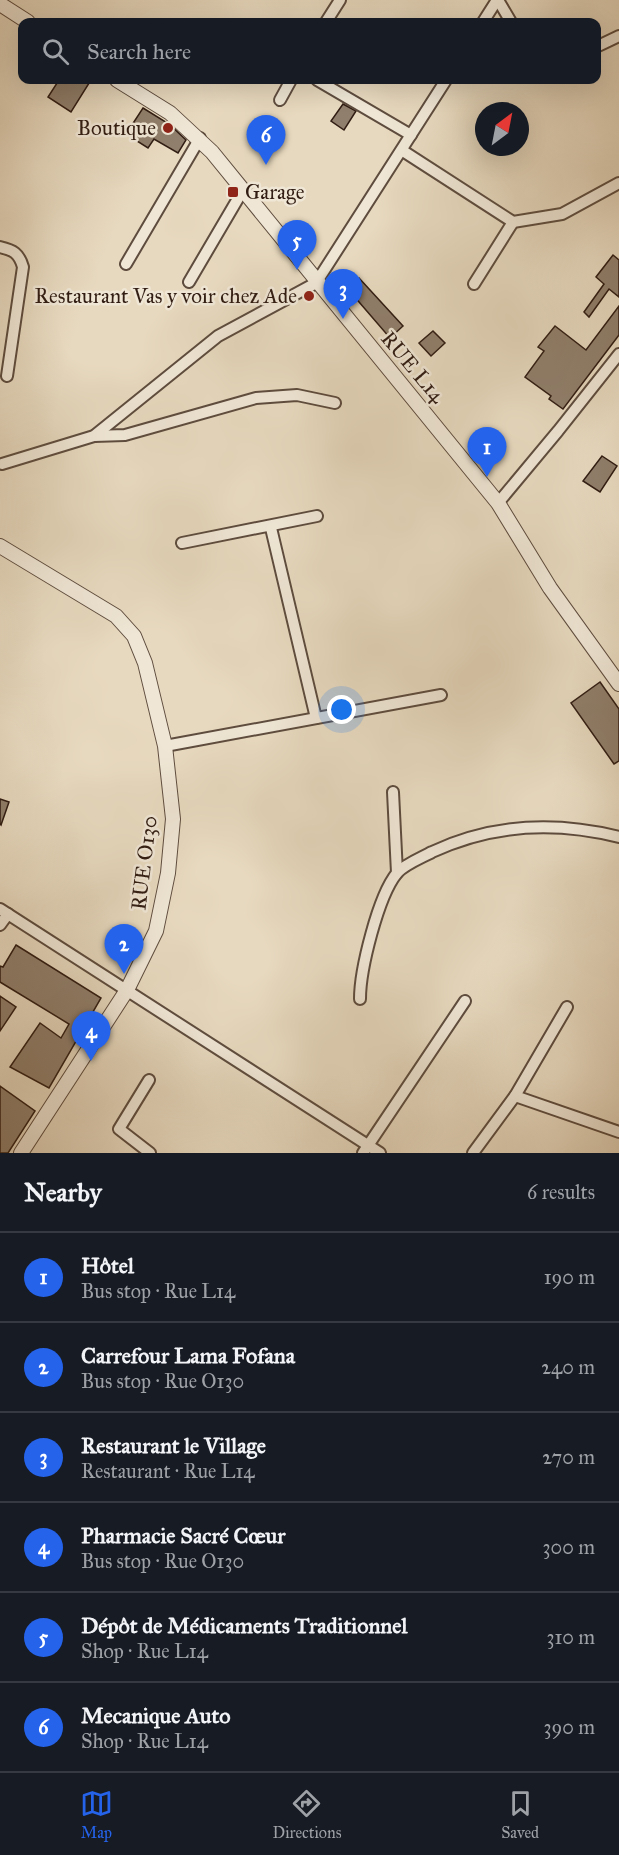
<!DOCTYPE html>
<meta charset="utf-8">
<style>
body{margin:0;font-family:"IM FELL Great Primer",serif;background:#20242c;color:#f1f3f6}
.compass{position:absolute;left:475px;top:102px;width:54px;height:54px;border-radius:50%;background:#171b24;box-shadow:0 6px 24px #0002;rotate:32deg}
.you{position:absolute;left:342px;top:710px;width:21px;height:21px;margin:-15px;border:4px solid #fff;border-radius:50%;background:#1a73e8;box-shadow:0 0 0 9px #1a73e833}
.badge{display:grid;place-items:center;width:39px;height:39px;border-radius:50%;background:#2563eb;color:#fff;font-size:20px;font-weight:700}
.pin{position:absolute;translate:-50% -50px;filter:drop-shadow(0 2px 3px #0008)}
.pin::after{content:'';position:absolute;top:32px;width:21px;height:18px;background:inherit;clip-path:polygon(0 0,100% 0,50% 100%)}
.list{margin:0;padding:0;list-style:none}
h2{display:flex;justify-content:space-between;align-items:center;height:78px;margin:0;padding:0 24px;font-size:26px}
h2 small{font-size:20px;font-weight:400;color:#9ea1a6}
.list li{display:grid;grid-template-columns:39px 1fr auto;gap:18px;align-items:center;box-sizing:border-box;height:90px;padding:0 24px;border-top:2px solid #363941}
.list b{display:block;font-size:22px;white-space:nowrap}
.list p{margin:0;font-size:20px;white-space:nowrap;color:#9ea1a6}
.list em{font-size:20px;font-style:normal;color:#9ea1a6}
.icon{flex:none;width:33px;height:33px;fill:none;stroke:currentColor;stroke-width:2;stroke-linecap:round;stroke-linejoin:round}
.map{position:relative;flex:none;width:619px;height:1153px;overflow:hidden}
.search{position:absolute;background:#171b24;box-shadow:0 6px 24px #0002;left:18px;right:18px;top:18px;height:66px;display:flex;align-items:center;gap:15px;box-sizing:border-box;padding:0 21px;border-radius:12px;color:#9ea1a6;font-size:22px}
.sheet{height:618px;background:#171b24}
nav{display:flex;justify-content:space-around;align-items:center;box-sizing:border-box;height:84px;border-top:2px solid #363941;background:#171b24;font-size:16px;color:#9ea1a6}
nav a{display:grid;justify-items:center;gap:3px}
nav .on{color:#2563eb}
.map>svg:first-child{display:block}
.building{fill:#907f6c;stroke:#311d13;stroke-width:1.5}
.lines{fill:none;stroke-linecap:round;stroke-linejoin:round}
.minor-casing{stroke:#5e4c3e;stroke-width:14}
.tertiary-casing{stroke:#5e4c3e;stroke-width:16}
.minor{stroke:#efe6d5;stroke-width:10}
.tertiary{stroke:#efe6d5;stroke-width:14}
.poi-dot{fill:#8f2418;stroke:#efe6d5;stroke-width:2}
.labels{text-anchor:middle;stroke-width:5;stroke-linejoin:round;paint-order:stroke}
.poi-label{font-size:21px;fill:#311d13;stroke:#efe6d5;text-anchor:end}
.street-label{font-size:21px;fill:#311d13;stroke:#efe6d5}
</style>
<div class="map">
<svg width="619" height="1153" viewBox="0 0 619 1153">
<rect width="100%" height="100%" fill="#e7d9bf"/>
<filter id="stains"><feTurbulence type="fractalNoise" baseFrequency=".00333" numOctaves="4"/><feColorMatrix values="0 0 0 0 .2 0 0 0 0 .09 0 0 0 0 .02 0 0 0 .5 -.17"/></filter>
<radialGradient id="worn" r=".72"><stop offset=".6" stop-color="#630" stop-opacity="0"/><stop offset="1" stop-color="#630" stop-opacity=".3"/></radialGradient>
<g class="building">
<path d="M59,80H91L71,112L48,97Z"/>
<path d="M343,104L356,111L344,130L331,121Z"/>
<path d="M143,108L169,124L186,140L178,153L154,139L148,148L126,134Z"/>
<path d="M613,255L619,260V297L609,289L589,317L584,312L604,284L596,277Z"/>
<path d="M359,278L403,326L390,338L347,288Z"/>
<path d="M619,306V335L563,409L549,399L551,396L525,377L544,351L538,347L555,326L586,350Z"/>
<path d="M433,331L445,343L431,356L419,343Z"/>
<path d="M602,456L617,466L600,492L583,481Z"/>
<path d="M600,682L619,709V761L614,764L571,703Z"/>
<path d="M0,799L9,802L1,825L0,824Z"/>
<path d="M16,945L101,998L49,1088L10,1067L40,1023L61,1038L69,1024L0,982V966L3,967Z"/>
<path d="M0,996L16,1007L0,1031Z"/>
<path d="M0,1086L35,1111L8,1153H0Z"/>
</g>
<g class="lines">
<defs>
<g id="minor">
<path d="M498,0L511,22"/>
<path d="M326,22L340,0"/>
<path d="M483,22L497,0"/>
<path d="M596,47L619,36"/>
<path d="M317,80L411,135"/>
<path d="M280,100L291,80"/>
<path d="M403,151L513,222L562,214L619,183"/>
<path d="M0,247C13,250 19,253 23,267L7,376"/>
<path d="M126,264L200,138"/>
<path d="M189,282L243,190"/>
<path d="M474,284L513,222"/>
<path d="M94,436L125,435L256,398L297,395L335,403"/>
<path d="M2,464L94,436L218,336L316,283L446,80"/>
<path d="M498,503L558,431L619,354"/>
<path d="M271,528L316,718"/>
<path d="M182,543L317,516"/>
<path d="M165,746L441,695"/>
<path d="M393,792L397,873"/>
<path d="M0,909L380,1153"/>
<path d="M0,925L8,914"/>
<path d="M360,999C360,970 378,896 397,873C405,864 421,858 432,852C492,824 555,821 619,837"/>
<path d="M149,1080L119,1129L150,1153"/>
<path d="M515,1096L567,1007"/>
<path d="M363,1153L465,1001"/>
<path d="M473,1153L515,1096L619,1132"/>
</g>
<g id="tertiary">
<path d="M0,4L28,22"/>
<path d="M117,80L170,113L212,152L498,503L550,588L619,684"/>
<path d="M0,546L116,616L134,636L145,663L165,746L173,819L168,873L156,931L127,990L21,1153"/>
</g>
</defs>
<use href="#minor" class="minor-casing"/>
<use href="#tertiary" class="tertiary-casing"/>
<use href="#minor" class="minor"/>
<use href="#tertiary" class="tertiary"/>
</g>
<g class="poi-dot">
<circle cx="168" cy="128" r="6"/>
<rect x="227" y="186" width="12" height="12" rx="3"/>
<circle cx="309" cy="296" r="6"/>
</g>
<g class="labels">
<g class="poi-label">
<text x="156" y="135">Boutique</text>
<text x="245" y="199" text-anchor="start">Garage</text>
<text x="297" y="303">Restaurant Vas y voir chez Ade</text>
</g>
<g class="street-label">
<text transform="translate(413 367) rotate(50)" y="7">RUE L14</text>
<text transform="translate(144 863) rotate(-83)" y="7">RUE O130</text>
</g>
</g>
<rect width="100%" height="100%" filter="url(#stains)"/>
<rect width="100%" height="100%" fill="url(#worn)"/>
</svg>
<svg class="compass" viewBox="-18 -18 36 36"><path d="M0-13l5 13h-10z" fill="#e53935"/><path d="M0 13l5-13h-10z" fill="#9ea1a6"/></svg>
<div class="you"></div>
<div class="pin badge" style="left:487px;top:477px">1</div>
<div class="pin badge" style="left:124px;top:974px">2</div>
<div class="pin badge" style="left:343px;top:319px">3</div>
<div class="pin badge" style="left:91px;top:1061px">4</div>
<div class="pin badge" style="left:297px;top:270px">5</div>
<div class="pin badge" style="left:266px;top:165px">6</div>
<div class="search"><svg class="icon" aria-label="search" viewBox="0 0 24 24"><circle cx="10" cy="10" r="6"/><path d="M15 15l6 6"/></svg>Search here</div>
</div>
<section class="sheet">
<h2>Nearby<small>6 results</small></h2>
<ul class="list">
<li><span class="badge">1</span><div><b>Hôtel</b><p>Bus stop · Rue L14</p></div><em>190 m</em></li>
<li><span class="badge">2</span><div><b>Carrefour Lama Fofana</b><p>Bus stop · Rue O130</p></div><em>240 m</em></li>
<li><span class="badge">3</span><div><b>Restaurant le Village</b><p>Restaurant · Rue L14</p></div><em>270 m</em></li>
<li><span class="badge">4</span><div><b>Pharmacie Sacré Cœur</b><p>Bus stop · Rue O130</p></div><em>300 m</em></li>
<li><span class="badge">5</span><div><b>Dépôt de Médicaments Traditionnel</b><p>Shop · Rue L14</p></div><em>310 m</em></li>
<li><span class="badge">6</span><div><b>Mecanique Auto</b><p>Shop · Rue L14</p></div><em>390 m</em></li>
</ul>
</section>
<nav>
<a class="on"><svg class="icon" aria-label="map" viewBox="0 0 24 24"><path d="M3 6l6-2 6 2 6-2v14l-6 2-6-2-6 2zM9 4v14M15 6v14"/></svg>Map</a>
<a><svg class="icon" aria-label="directions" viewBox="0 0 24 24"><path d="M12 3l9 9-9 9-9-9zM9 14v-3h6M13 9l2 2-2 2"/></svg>Directions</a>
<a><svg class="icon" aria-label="saved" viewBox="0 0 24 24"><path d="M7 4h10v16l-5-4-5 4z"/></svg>Saved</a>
</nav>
